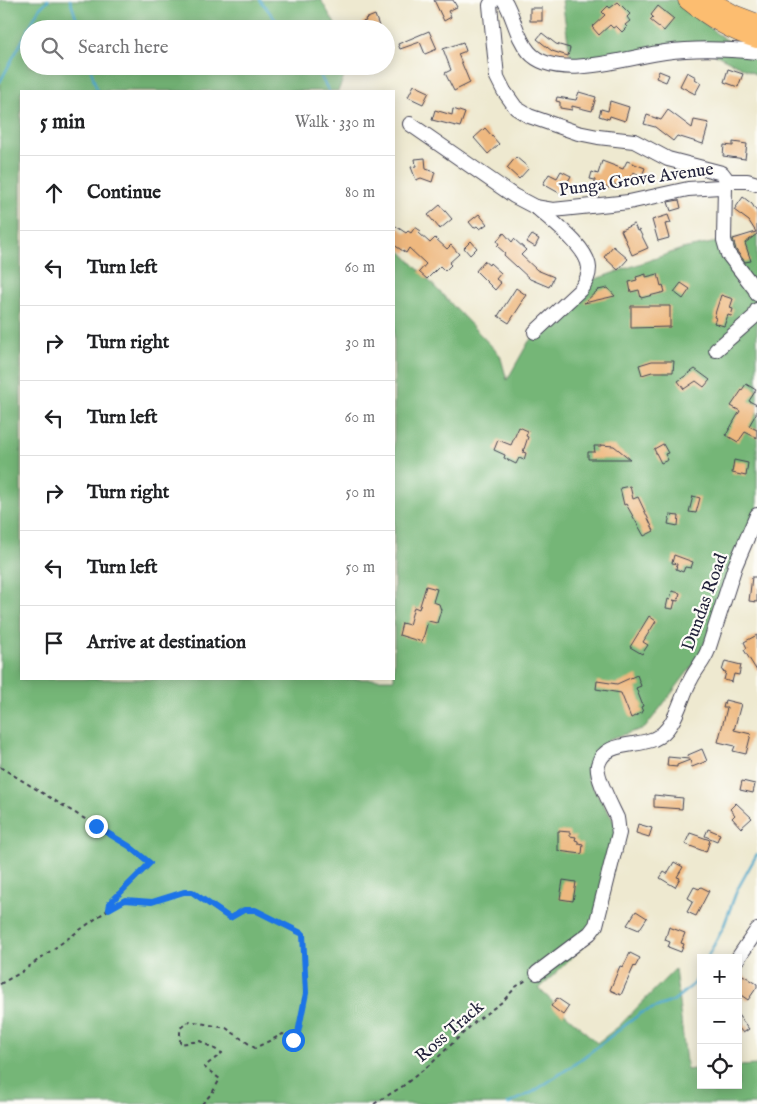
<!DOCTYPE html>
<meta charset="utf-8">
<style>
body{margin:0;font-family:"IM FELL English",serif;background:#f6f6f6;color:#202124}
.controls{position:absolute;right:15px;bottom:15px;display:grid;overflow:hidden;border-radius:0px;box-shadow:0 2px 12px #0003}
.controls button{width:45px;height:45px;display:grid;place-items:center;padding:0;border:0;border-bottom:1px solid #e0e0e0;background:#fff;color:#202124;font:25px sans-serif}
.stop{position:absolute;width:15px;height:15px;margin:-11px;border:4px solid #1a73e8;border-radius:50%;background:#fff}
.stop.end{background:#1a73e8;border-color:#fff;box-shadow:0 1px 5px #0008}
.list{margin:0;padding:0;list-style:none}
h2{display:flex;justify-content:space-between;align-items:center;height:65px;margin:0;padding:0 20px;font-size:21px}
h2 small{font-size:16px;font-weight:400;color:#757577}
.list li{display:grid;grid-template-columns:32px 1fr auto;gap:15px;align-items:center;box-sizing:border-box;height:75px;padding:0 20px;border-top:1px solid #e0e0e0}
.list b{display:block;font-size:19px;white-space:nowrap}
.list em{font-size:16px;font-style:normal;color:#757577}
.icon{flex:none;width:28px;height:28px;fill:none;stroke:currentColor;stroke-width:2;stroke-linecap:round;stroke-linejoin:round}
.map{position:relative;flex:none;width:757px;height:1104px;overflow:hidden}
.search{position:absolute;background:#fff;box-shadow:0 2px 12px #0003;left:20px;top:20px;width:375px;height:55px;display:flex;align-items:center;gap:12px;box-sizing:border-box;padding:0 18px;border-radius:28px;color:#757577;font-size:19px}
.panel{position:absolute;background:#fff;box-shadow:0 2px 12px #0003;left:20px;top:90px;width:375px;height:590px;border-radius:0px}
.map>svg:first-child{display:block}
.forest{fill:#75b677;stroke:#4c6c59}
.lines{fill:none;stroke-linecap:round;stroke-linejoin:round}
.stream{stroke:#4ca7ca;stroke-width:2.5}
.building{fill:#eeb87f}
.minor-casing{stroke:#414051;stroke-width:16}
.major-casing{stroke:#414051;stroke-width:19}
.path{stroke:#414051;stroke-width:2;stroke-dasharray:4 4;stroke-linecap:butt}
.minor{stroke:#fff;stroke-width:14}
.major{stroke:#fcbd6f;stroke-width:18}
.route{stroke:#1a73e8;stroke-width:6}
.labels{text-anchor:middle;stroke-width:4.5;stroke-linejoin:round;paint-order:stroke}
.street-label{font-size:18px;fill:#22223b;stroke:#fdfcf7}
</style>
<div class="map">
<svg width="757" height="1104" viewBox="0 0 757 1104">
<rect width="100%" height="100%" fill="#fdfcf7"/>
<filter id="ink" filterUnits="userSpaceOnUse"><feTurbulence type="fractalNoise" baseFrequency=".02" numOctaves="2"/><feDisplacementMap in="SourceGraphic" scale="10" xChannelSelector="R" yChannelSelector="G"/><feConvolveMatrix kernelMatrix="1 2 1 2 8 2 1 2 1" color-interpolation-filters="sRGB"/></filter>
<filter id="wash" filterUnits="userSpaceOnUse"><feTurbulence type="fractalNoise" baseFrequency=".0096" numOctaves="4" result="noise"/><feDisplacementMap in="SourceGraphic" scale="20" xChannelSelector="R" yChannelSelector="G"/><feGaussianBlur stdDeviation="1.12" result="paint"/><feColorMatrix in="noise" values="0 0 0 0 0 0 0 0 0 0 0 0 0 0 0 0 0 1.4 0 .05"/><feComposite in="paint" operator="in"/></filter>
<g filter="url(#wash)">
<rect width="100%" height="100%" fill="#eee9d0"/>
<g class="forest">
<path d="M0,0H321L338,29H29V66H349L338,91H21V679H394V244L500,355L507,380L529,341L583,293L590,281L682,249L757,234V513L700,656L645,728L609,739L587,778L620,831L599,931L539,989L597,1043L618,1027L675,969L687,1070L701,1068V1085H738V1066L757,1065V1104H0Z"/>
<path d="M562,0H680L716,33L730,42L757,51V75L694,44L571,62Z"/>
</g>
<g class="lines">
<g class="stream">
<path d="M70,0L80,29"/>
<path d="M260,0L283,29"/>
<path d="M90,66L97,91"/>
<path d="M314,66L329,91"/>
<path d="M0,82L39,9L48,0"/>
<path d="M707,958L723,928L737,890L757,854"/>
<path d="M508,1104L533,1092L572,1066L641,1013L673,1001L694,984L701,971"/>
</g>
</g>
<g id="blocks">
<g class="building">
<path d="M434,0H453L457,7L448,11L451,17L444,21Z"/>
<path d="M618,2L630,14L627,17L630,21L625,25L627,27L622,32L616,26L613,28L610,25L599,35L592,27L605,15L602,12L608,6L610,8Z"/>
<path d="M658,6L674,19L664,31L650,20L653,17L651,15Z"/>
<rect x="530" y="8" width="12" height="13"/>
<path d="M375,15L380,29H365L362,22L366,21L365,19Z"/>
<path d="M429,31L437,49L425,54L420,42L400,49L398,44Z"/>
<path d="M542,33L556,44L570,48L568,56L552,51L537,39Z"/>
<path d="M463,42L466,51L458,54L470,83L454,91L445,73L451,70L443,49Z"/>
<path d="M728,69L743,74L738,87L724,82Z"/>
<path d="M659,71L669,75L666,82L656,78Z"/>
<path d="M687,72L696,77L695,79L701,83L695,94L680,86Z"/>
<path d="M414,85L429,92L423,104L408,97Z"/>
<path d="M579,92L596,97L592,111L572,106V110L560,108V102L556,101L557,97L576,100Z"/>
<path d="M610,101L629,107L625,121L610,116L609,119L599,116L601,109L608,111Z"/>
<path d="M453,109L465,113L460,127L432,120L435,110L452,115Z"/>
<path d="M668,110L692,128L694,120L709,123L703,144L677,136L673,141L655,127L644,124L647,115L661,120Z"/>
<path d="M485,128L499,144L488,154L474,138Z"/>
<path d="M733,142L747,144L745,159L723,156L724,145L733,146Z"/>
<path d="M516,157L529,168L519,179L507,168Z"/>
<path d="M425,158L426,169L435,172L432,182L421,178L416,180L411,167L416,166L415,159Z"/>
<path d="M602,161L623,169L627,161L645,168L642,176L633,172L628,182L625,180L622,187L611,183L609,188L595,183V180L590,179L592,172L598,174Z"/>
<path d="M561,171L571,176L561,194L543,184L549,174L557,178Z"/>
<path d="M743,197L752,204L757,212V234L745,243L751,261L745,262L736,250L733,239L756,232L749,221L734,210Z"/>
<path d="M679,200L681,208L671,211L668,202Z"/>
<path d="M440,205L452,219L440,229L428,215Z"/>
<path d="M479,214L487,224L480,229L477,226L474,228L469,222Z"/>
<path d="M668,215L671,223L665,224L669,238L658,241L652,220Z"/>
<path d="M634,224L637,231L639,230L648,248L632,255L621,230Z"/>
<path d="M394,225L406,233L408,231L411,233L415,227L421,231L419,233L430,243L435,238L447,249L451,245L459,254L449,263L451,265L445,271L440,266L427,279L419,272L426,264L409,248L406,253L394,245Z"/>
<path d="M504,233L512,242L514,239L526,250L521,255L537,270L554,277L549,287L530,279L504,255L505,253L497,246L499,244L497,241Z"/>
<path d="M532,235L539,239L535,247L527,242Z"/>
<path d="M471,241L477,248L470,255L464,248Z"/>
<path d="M613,246L628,259L618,270L604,257Z"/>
<path d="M484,261L489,265L490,263L501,273L496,279L501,283L495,290L476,271Z"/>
<path d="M646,274V277L658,274L661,286L663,285L665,292L641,298L639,290L631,292L629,282L637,280L636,277Z"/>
<path d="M681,283L690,289L683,299L674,292Z"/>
<path d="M516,288L526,295L521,302L522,303L509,323L498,316Z"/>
<path d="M608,288L615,296L584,303L598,290Z"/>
<path d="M721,295L733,299L730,308L733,309L731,316L728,315L724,326L714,323L716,318L714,317Z"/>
<path d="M631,306H670V327L631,328Z"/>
<path d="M652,361H674L673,372H652L642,375L639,365Z"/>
<path d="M695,369L710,380L704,387L696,381L684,389L678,381Z"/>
<path d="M746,384L756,390L749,401L757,405V412L749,426L757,430V438L745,432L738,442L726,435L740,411L731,406Z"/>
<path d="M519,427L528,431L526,436L528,437L523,452L526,453L524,460L519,458L516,464L504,458L505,455L494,450L498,440L511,445Z"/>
<path d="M663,444L668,453L665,454L668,460L661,463L654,449Z"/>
<path d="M601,445L614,446L630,459H588V452H595L594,446H601Z"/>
<path d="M734,460L748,463L746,476L732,473Z"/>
<path d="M630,486L633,499L638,497L654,531L644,536L626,504L624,505L620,488Z"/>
<path d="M693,496L700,498L696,513L689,512Z"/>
<path d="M670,515L679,516L678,526L668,524Z"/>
<path d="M674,555L693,562L691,568L685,567L683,572L676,569L677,564L672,563Z"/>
<path d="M752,577H757V602L749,601Z"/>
<path d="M426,586L437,589L433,602L439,604L441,610L437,623L428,621L422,642L399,635L402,623L409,625L414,607L419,609Z"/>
<path d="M672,591L680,593L678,601L673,600L675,601L673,609L666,608L668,599L670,600Z"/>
<path d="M649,616L656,621L643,642L648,645L642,654L630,647Z"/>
<path d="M757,635V671L744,650L747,648L744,642Z"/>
<path d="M725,661L741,665L739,675L734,674L732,682L724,680L726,672L722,671Z"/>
<path d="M637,675L641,686L636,688L643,706L641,707L643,712L631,718L621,693L596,689L597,681L617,684Z"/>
<path d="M725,700L741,704L734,730L751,734L746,754L733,751L735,746L718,742L727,708H723Z"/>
<path d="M702,749L707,761L692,767L690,760L677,765V767L667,766L668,757L689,759L688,755Z"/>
<path d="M742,781L755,784L753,793L740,790Z"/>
<path d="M654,795L683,798L682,809L654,807Z"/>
<path d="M736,803L752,818L741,828L732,818L735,815L730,809Z"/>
<path d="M638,824L652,828L649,837L636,833Z"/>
<path d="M708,829L720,834L717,841L705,836Z"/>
<path d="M558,831L570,832V836L576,837L575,840L578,841V843L583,844L582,854L558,851Z"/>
<path d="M690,833L710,840L706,852L685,844Z"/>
<path d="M674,862L683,867L677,877L680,878L675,887L660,878L664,872L667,874Z"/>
<path d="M563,880L576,882L573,901L560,899Z"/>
<path d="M694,887L699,889L701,887L709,891L696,916L687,912L693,901L688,898Z"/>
<path d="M636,911L647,918L639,930L627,925Z"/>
<path d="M669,927L685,933L681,943L684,944L681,952L668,947L670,942L665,940Z"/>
<path d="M630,953L640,958L635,967L634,966L621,995L610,990L620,966L623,967Z"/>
<path d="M743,975L757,984V987L748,1000L738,993V990L742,984L739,982Z"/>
<path d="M557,998L569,1006L563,1015L551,1006Z"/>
<path d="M738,1015L749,1029L743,1033L738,1027Z"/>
</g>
</g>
</g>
<g filter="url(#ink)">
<use href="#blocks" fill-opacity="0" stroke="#414051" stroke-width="1"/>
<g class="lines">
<defs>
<g id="minor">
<path d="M493,0L490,5L497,77L504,91L516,108L529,116L578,133L598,137L634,141L668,159L722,173L728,181L725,185L724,240L728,254L755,289L757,294"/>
<path d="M504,0C514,16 516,37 529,52C556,83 631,56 665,52C695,48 727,49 757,52"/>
<path d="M410,124L514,196L535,207L553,210L629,202L688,189L720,187L725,185"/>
<path d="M728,181H747L757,184"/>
<path d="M535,332L580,290C585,284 589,277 589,268C588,247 551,221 536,207"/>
<path d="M716,350L755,316L757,310"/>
<path d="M738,958L757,930"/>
<path d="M537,973L590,933L596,925L619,833C618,828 618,823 617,818C612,807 595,776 598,765C604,741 636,747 654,739C676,730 680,698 691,679C696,669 704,661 708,650L735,566L757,515"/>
</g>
<g id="major">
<path d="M687,0C708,17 731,32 757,39"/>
<path d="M709,0L736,15L757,23"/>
</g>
</defs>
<use href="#minor" class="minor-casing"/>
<use href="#major" class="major-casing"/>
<g class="path">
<path d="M0,767L129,846L151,863L110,903L109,909L125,900L152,902L184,892H192L230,918L244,910H255L303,934L306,993L297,1038L293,1040L283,1034L255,1048L226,1028L190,1021L180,1028V1044L200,1041L222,1053L204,1067L220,1079L212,1093L202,1104"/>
<path d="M0,984L20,973L109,909"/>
<path d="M374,1104L403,1086L433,1062L476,1021L502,1002L517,986L528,979"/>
</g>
<use href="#minor" class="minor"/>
<use href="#major" class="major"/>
</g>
</g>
<g class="lines" filter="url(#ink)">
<path class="route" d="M96,826L129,846L150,863L110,903L109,909L125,900L152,902L184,892H192L230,918L244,910H255L303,934L306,993L297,1038L293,1040"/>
</g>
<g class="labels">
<g class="street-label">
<text transform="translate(636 179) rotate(-8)" y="6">Punga Grove Avenue</text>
<text transform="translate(704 602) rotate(-70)" y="6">Dundas Road</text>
<text transform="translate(449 1031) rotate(-41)" y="6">Ross Track</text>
</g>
</g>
</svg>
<div class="controls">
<button>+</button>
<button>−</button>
<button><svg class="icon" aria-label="locate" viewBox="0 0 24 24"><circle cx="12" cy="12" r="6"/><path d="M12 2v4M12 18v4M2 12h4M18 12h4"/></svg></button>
</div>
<div class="stop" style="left:293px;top:1040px"></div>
<div class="stop end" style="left:96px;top:826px"></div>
<div class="search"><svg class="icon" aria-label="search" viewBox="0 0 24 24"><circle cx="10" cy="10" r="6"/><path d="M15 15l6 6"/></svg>Search here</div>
<section class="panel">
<h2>5 min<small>Walk · 330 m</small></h2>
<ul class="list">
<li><svg class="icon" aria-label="ahead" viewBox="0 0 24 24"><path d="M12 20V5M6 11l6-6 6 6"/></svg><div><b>Continue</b></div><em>80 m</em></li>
<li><svg class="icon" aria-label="left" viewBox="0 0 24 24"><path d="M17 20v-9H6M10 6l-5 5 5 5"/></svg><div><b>Turn left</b></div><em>60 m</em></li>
<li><svg class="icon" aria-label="right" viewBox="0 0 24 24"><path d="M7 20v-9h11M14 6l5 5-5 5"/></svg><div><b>Turn right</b></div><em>30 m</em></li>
<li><svg class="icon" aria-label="left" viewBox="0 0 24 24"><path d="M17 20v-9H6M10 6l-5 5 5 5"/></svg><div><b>Turn left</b></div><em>60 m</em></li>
<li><svg class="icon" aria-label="right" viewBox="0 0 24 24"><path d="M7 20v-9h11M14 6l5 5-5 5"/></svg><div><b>Turn right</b></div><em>50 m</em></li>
<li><svg class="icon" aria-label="left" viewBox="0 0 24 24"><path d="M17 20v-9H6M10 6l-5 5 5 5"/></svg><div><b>Turn left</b></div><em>50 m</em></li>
<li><svg class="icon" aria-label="arrive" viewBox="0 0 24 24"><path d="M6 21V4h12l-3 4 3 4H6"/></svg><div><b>Arrive at destination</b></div></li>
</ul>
</section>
</div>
